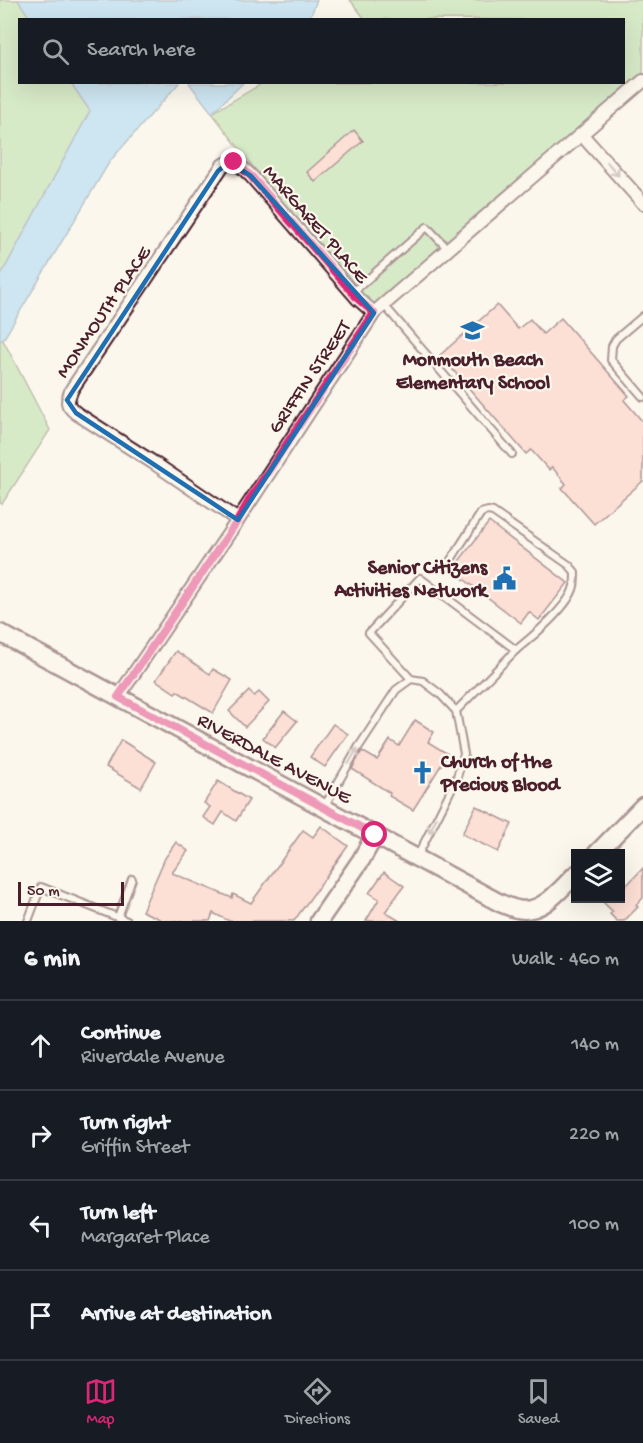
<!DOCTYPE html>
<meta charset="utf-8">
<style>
body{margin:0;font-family:"Gochi Hand",sans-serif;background:#20242c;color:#f1f3f6}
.controls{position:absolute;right:18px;bottom:18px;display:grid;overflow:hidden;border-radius:0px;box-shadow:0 6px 24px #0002}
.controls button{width:54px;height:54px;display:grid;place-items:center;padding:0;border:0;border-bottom:2px solid #363941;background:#171b24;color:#f1f3f6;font:30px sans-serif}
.scale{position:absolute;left:18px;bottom:15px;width:106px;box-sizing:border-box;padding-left:6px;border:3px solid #4a1f2b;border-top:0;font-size:16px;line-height:21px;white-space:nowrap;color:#4a1f2b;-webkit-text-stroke:4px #fbf7ec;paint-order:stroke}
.stop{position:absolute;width:18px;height:18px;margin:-14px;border:4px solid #db2777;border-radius:50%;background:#fff}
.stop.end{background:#db2777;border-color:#fff;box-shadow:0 2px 6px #0008}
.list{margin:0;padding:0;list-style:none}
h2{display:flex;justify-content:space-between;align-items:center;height:78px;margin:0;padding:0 24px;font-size:26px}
h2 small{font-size:20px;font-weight:400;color:#9ea1a6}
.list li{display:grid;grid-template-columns:39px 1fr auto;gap:18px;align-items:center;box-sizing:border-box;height:90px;padding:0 24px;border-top:2px solid #363941}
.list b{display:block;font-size:22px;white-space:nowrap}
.list p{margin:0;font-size:20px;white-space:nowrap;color:#9ea1a6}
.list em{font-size:20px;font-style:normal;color:#9ea1a6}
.icon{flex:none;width:33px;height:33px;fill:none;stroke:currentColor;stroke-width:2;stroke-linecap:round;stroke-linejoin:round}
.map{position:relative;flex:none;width:643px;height:921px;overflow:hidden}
.search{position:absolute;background:#171b24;box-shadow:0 6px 24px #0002;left:18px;right:18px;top:18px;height:66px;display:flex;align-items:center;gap:15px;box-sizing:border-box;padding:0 21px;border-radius:0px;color:#9ea1a6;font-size:22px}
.sheet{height:438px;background:#171b24}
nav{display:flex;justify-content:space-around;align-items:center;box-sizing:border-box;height:84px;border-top:2px solid #363941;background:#171b24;font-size:16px;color:#9ea1a6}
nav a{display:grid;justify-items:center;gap:3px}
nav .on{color:#db2777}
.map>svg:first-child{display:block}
.green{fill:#acda9a;stroke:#7b7c62;stroke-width:1.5}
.water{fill:#95d0f5;stroke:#7789a4;stroke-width:1.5}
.building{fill:#fcc0b9;stroke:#4a1f2b;stroke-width:1.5}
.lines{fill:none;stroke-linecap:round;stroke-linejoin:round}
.lane-casing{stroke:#4a1f2b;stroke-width:10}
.street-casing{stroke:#4a1f2b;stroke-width:16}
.secondary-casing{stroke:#4a1f2b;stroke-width:21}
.lane{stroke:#fbf7ec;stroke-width:6}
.street{stroke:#fbf7ec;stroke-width:12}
.secondary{stroke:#fbf7ec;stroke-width:16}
.oneway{stroke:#ab9695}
.route{stroke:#db2777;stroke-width:8}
.marked{fill:none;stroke:#1f6fb2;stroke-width:4.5;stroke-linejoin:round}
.labels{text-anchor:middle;stroke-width:4.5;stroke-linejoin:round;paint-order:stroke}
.street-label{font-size:20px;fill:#4a1f2b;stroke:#fbf7ec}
.poi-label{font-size:20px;font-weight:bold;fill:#4a1f2b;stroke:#fbf7ec}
</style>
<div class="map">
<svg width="643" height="921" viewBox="0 0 643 921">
<rect width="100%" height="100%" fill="#fbf7ec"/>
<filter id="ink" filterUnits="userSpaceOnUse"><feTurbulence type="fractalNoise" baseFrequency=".0167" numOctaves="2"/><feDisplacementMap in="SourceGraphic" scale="12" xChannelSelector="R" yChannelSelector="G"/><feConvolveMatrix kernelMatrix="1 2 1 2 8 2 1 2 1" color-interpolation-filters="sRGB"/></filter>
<g filter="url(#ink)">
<g class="green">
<path d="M0,0H18L31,19L20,20V82L71,83L90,111L0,277Z"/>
<path d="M350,0H643V79L367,315L212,113L263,83L624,82V20L365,19Z"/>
<path d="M0,340H3L50,430L2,504L0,503Z"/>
</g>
<g class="water">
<path d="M18,0H317L311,15L307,19L31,20Z"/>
<path d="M71,83H179L110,161L3,340H0V277L90,111Z"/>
<path d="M189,83H243L212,113Z"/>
</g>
<g class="building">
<path d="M354,130L363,141L315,182L307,172Z"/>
<path d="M497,305L518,329L530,319L543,334L561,318L629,396L624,400L643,422V481L594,524L562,488L566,484L552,467L549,470L531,450L526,454L440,355Z"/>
<path d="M489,522L568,583L539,620L529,612L521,623L452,570Z"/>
<path d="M176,651L210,674L213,669L232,680L213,713L177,691L175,693L156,680Z"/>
<path d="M249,691L254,696L259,692L269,702L245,727L229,711Z"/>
<path d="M284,711L297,721L275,748L263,738Z"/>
<path d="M415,720L434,732L428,742L448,754L413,810L389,796L390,793L352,769L362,751L377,760L390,740L399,746Z"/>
<path d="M333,724L348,734L325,767L310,757Z"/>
<path d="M121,740L156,762L141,788L106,767Z"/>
<path d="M218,781L249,800L236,821L223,812L215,825L203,817L210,807L204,803Z"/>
<path d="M476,806L512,824L498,852L462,834Z"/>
<path d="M321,826L348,846L294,921H229L213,913L210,921H164L142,911L165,858L176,842L188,851L172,873L232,898L233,894L251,903L303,830L313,837Z"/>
<path d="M643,868V898L636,905L638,907L624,921H617L610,914L613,912L599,898H621V891Z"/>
<path d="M384,872L404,886L385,912L400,921H366L379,899L369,893Z"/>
</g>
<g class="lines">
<defs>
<g id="lane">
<path d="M352,293L427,227L448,249"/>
<path d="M384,305L512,454"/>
<path d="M643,316L616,339L612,346L611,360L643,397"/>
<path d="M445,569L481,513L488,511L493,512L569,565L575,572C575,576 575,582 574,586C570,606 532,637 516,650"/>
<path d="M324,807L358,748L396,690L411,679"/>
<path d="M417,857L456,780L464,754L456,711L440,694L423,681L411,679L369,633L420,578L516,650L456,711"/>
<path d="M118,917L132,879"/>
<path d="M28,921L41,887L127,921"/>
</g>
<g id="street">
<path d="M582,135L643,203"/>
<path d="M238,520L154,463L76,413C65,404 67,401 72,389L223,165C236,158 242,168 251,176L358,299L374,313"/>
<path d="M118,697L238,520L374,313L643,81"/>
</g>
<g id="secondary">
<path d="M0,633L500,903C505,905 511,908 517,909C542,915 560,889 576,874"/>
<path d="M596,854L643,806"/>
<path d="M319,921L361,860L375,835"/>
</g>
</defs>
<use href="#lane" class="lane-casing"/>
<use href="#street" class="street-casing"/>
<use href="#secondary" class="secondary-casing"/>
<use href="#lane" class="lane"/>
<use href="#street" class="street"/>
<use href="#secondary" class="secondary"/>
</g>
<defs><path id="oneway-shaft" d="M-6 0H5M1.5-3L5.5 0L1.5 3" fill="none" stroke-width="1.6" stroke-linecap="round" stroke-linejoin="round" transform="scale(1.5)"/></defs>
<g class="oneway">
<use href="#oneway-shaft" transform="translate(613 169) rotate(49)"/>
<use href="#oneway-shaft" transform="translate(353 756) rotate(-60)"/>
<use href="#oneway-shaft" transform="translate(433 825) rotate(117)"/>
</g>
</g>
<g class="lines" filter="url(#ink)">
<path class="route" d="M234,162L251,176L358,299L374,313L251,497L238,520L118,697L375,835"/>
</g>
<path d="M0 0H643V921H0ZM229,162L251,176L374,313L238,520L76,413L67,400L218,171Z" fill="#fbf7ec" fill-opacity=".55" fill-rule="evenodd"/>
<path class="marked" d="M229,162L251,176L374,313L238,520L76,413L67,400L218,171Z"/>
<defs>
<symbol id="school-bare" viewBox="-9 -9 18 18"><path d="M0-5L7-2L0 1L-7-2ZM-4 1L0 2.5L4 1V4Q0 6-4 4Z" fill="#1f6fb2" stroke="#fbf7ec" stroke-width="2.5" paint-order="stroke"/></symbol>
<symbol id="civic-bare" viewBox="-9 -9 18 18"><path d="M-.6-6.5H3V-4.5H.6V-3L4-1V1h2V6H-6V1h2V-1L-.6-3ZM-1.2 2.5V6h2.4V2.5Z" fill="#1f6fb2" stroke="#fbf7ec" stroke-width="2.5" paint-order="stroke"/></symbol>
<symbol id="church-bare" viewBox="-9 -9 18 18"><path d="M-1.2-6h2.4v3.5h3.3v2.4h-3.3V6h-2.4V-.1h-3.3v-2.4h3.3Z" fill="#1f6fb2" stroke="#fbf7ec" stroke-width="2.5" paint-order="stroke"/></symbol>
</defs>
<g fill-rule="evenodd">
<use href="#school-bare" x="456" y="314" width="33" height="33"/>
<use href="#civic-bare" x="488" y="562" width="33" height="33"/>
<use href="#church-bare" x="406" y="756" width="33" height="33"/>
</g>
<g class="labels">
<g class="street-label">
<text transform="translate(317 223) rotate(49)" y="7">MARGARET PLACE</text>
<text transform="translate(102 311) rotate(-56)" y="7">MONMOUTH PLACE</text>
<text transform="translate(308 376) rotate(-56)" y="7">GRIFFIN STREET</text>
<text transform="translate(275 757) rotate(28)" y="7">RIVERDALE AVENUE</text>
</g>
<g class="poi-label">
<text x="473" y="365">Monmouth Beach<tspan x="473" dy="23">Elementary School</tspan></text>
<text x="487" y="573" text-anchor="end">Senior Citizens<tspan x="487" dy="23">Activities Network</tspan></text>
<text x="441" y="767" text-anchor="start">Church of the<tspan x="441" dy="23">Precious Blood</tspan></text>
</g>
</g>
</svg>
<div class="controls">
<button><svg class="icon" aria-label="layers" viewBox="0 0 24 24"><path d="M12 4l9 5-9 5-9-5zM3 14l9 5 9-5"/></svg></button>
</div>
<div class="scale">50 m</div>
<div class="stop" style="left:375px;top:835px"></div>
<div class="stop end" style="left:234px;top:162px"></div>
<div class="search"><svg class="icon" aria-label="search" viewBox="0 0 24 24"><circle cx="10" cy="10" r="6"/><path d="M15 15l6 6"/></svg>Search here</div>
</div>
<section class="sheet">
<h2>6 min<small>Walk · 460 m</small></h2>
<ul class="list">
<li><svg class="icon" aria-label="ahead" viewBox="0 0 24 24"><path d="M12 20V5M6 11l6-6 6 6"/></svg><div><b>Continue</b><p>Riverdale Avenue</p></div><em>140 m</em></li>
<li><svg class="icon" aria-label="right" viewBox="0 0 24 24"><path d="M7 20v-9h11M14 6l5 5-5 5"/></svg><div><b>Turn right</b><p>Griffin Street</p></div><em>220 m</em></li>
<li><svg class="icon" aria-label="left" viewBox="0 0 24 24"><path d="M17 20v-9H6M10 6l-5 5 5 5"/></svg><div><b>Turn left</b><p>Margaret Place</p></div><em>100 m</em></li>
<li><svg class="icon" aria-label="arrive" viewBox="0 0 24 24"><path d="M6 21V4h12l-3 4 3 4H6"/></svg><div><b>Arrive at destination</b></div></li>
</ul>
</section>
<nav>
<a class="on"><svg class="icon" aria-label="map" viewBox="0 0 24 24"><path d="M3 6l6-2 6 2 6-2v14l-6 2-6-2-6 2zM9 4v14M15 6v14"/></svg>Map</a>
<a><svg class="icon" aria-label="directions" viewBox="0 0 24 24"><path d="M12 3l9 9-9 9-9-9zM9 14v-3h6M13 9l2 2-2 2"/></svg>Directions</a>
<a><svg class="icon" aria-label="saved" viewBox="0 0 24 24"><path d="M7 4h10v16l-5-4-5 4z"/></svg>Saved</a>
</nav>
